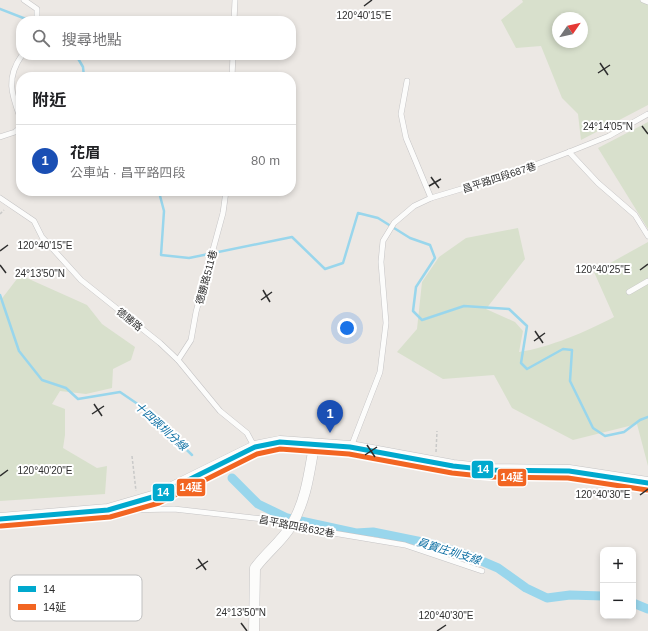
<!DOCTYPE html>
<html lang="zh-TW">
<meta charset="utf-8">
<style>
body{margin:0;font-family:Arial,"Noto Sans TC",sans-serif;background:#f6f6f6;color:#202124}
.controls{position:absolute;right:12px;bottom:12px;display:grid;overflow:hidden;border-radius:8px;box-shadow:0 2px 6px #0003}
.controls button{width:36px;height:36px;display:grid;place-items:center;padding:0;border:0;border-bottom:1px solid #e0e0e0;background:#fff;color:#202124;font:20px sans-serif}
.compass{position:absolute;left:552px;top:12px;width:36px;height:36px;border-radius:50%;background:#fff;box-shadow:0 2px 6px #0003;rotate:56deg}
.you{position:absolute;left:347px;top:328px;width:14px;height:14px;margin:-10px;border:3px solid #fff;border-radius:50%;background:#1a73e8;box-shadow:0 0 0 6px #1a73e833}
.badge{display:grid;place-items:center;width:26px;height:26px;border-radius:50%;background:#0b8043;color:#fff;font-size:13px;font-weight:700}
.pin{position:absolute;translate:-50% -33px;filter:drop-shadow(0 1px 2px #0008)}
.pin::after{content:'';position:absolute;top:21px;width:14px;height:12px;background:inherit;clip-path:polygon(0 0,100% 0,50% 100%)}
.list{margin:0;padding:0;list-style:none}
h2{display:flex;justify-content:space-between;align-items:center;height:52px;margin:0;padding:0 16px;font-size:17px}
h2 small{font-size:13px;font-weight:400;color:#757577}
.list li{display:grid;grid-template-columns:26px 1fr auto;gap:12px;align-items:center;box-sizing:border-box;height:72px;padding:0 16px;border-top:1px solid #e0e0e0}
.list b{display:block;font-size:15px;white-space:nowrap}
.list p{margin:0;font-size:13px;white-space:nowrap;color:#757577}
.list em{font-size:13px;font-style:normal;color:#757577}
.icon{flex:none;width:22px;height:22px;fill:none;stroke:currentColor;stroke-width:2;stroke-linecap:round;stroke-linejoin:round}
.map{position:relative;flex:none;width:648px;height:631px;overflow:hidden}
.search{position:absolute;background:#fff;box-shadow:0 2px 6px #0003;left:16px;top:16px;width:280px;height:44px;display:flex;align-items:center;gap:10px;box-sizing:border-box;padding:0 14px;border-radius:16px;color:#757577;font-size:15px}
.panel{position:absolute;background:#fff;box-shadow:0 2px 6px #0003;left:16px;top:72px;width:280px;height:124px;border-radius:16px}
.map>svg:first-child{display:block}
.cemetery{fill:#d8e0cc;fill-rule:evenodd}
.lines{fill:none;stroke-linecap:round;stroke-linejoin:round}
.stream{stroke:#99d6ec;stroke-width:2.5}
.canal{stroke:#99d6ec;stroke-width:9}
.service-casing{stroke:#c5c4c5;stroke-width:6}
.minor-casing{stroke:#c5c4c5;stroke-width:11}
.tertiary-casing{stroke:#c5c4c5;stroke-width:13}
.path{stroke:#c9c9c8;stroke-width:1.5;stroke-dasharray:3 2;stroke-linecap:butt}
.service{stroke:#fcfcfb;stroke-width:5}
.minor{stroke:#fcfcfb;stroke-width:10}
.tertiary{stroke:#fcfcfb;stroke-width:12}
.bus-1-casing{stroke:#fff;stroke-width:8}
.bus-2-casing{stroke:#fff;stroke-width:8}
.bus-1{stroke:#00a9ce;stroke-width:5}
.bus-2{stroke:#f26522;stroke-width:5}
.ticks{fill:none;stroke:#2e2e2e;stroke-width:1.5}
.labels{text-anchor:middle;stroke-width:4;stroke-linejoin:round;paint-order:stroke}
.street-label{font-size:10px;fill:#2e2e2e;stroke:#fff}
.water-label{font-size:11px;font-style:italic;fill:#0d6fa3;stroke:#fff}
.key{fill:#fff;stroke:#c0c0c0;stroke-width:1}
.key-label{font-size:11px;fill:#2e2e2e}
.ticks-label{font-size:10px;text-anchor:middle;fill:#2e2e2e;stroke:#fff;stroke-width:4;stroke-linejoin:round;paint-order:stroke}
.line-badge{stroke:#fff;stroke-width:1.5}
.badge-label{font-size:11px;text-anchor:middle;font-weight:bold;fill:#fff}
</style>
<div class="map">
<svg width="648" height="631" viewBox="0 0 648 631">
<rect width="100%" height="100%" fill="#ece8e4"/>
<g class="cemetery">
<path d="M522,0H648V105L581,140L578,114L562,98L541,46L516,48L501,20L523,2ZM558,18H582V42H558Z"/>
<path d="M648,122V229L598,148Z"/>
<path d="M518,228L525,259L486,309L515,322L523,331L519,352C548,348 588,331 614,317L594,272L648,242V466L637,424L573,440L512,408L494,375L443,379L397,352L417,329L422,282L439,257L466,238Z"/>
<path d="M20,275L87,305L102,324L135,347L131,360L113,369L112,388L86,394L60,391L52,404L65,409V435L63,448L97,468L107,466L105,494L0,501V301Z"/>
</g>
<g class="lines">
<g class="stream">
<path d="M0,9L31,21"/>
<path d="M76,55L83,67L84,77"/>
<path d="M157,191L159,192L164,211L161,255L189,258L292,237L325,269L343,263L358,213L378,218L410,238L430,245L435,258L416,287L413,311L422,320L464,306L509,309L527,326L521,363L527,369L563,349L572,350L570,381L593,428L605,436L624,432L640,420L648,417"/>
<path d="M0,295L19,351L42,380L66,388L78,399L120,392L145,409L192,455"/>
</g>
<g class="canal">
<path d="M232,478L258,504L287,518L356,533L373,532L432,544L470,556L498,568L526,588L547,598L570,595L603,596"/>
<path d="M633,603L648,609"/>
</g>
<defs>
<g id="service">
<path d="M24,0L37,9V21"/>
<path d="M643,0L648,2"/>
<path d="M234,21L235,0"/>
<path d="M232,77L233,55"/>
<path d="M407,81L401,114L406,138L431,198"/>
<path d="M21,120C12,95 5,79 22,55"/>
<path d="M0,137L15,132L21,127"/>
<path d="M569,152L598,183L635,215L648,236"/>
<path d="M0,198L34,221L42,237L81,280L160,343L178,360L220,411L247,433L254,446"/>
<path d="M629,292L648,281"/>
<path d="M178,360L191,340L196,312L223,213L226,191"/>
<path d="M351,447L380,372L386,323L381,262L383,241L394,223L414,206L431,198L511,174L569,152L609,136L648,114"/>
<path d="M125,510L174,509L272,520L291,526L405,545L482,571"/>
</g>
<path id="minor" d="M254,631L255,568C266,553 281,542 291,526C306,501 309,474 314,446"/>
<path id="tertiary" d="M0,519L108,510L156,496L255,447L280,442L350,447L453,466L490,470L569,471L648,483"/>
</defs>
<use href="#service" class="service-casing"/>
<use href="#minor" class="minor-casing"/>
<use href="#tertiary" class="tertiary-casing"/>
<g class="path">
<path d="M0,214L4,210"/>
<path d="M436,452L437,431"/>
<path d="M132,456L136,491"/>
</g>
<use href="#service" class="service"/>
<use href="#minor" class="minor"/>
<use href="#tertiary" class="tertiary"/>
<defs>
<path id="bus-1" d="M0,519L108,510L156,496L255,447L280,442L350,447L453,466L490,470L569,471L648,483"/>
<path id="bus-2" d="M1,526L110,517L159,503L257,454L280,449L349,454L452,473L490,477L568,478L647,490"/>
</defs>
<use href="#bus-1" class="bus-1-casing"/>
<use href="#bus-2" class="bus-2-casing"/>
<use href="#bus-1" class="bus-1"/>
<use href="#bus-2" class="bus-2"/>
</g>
<path class="ticks" d="M364,6L372,0M600,63L608,75M598,73L610,65M642,126L648,134M431,177L439,188M429,186L441,179M0,251L8,245M0,265L6,273M640,270L648,264M263,290L270,302M261,300L272,292M535,331L543,343M534,341L545,333M94,404L102,416M92,414L104,406M367,445L375,457M365,455L377,447M0,476L8,470M640,495L648,489M198,559L206,570M196,569L208,561M241,623L247,631M437,631L446,625"/>
<g class="labels">
<g class="street-label">
<text transform="translate(499 177) rotate(-18)" y="4">昌平路四段687巷</text>
<text transform="translate(206 277) rotate(-75)" y="4">德勝路511巷</text>
<text transform="translate(130 319) rotate(39)" y="4">德勝路</text>
<text transform="translate(297 526) rotate(11)" y="4">昌平路四段632巷</text>
</g>
<g class="water-label">
<text transform="translate(161 426) rotate(42)" y="4">十四張圳分線</text>
<text transform="translate(449 551) rotate(17)" y="4">員寶庄圳支線</text>
</g>
</g>
<rect x="10" y="575" width="132" height="46" rx="6" class="key"/>
<rect x="18" y="586" width="18" height="6" fill="#00a9ce"/>
<rect x="18" y="604" width="18" height="6" fill="#f26522"/>
<g class="key-label">
<text x="43" y="593">14</text>
<text x="43" y="611">14延</text>
</g>
<g class="ticks-label">
<text x="364" y="19">120°40'15"E</text>
<text x="608" y="130">24°14'05"N</text>
<text x="45" y="249">120°40'15"E</text>
<text x="603" y="273">120°40'25"E</text>
<text x="40" y="277">24°13'50"N</text>
<text x="45" y="474">120°40'20"E</text>
<text x="603" y="498">120°40'30"E</text>
<text x="241" y="616">24°13'50"N</text>
<text x="446" y="619">120°40'30"E</text>
</g>
<g class="line-badge">
<rect x="471" y="460" width="23" height="19" rx="4" fill="#00a9ce"/>
<rect x="497" y="468" width="30" height="19" rx="4" fill="#f26522"/>
<rect x="176" y="478" width="30" height="19" rx="4" fill="#f26522"/>
<rect x="152" y="483" width="23" height="19" rx="4" fill="#00a9ce"/>
</g>
<g class="badge-label">
<text x="483" y="473">14</text>
<text x="512" y="481">14延</text>
<text x="191" y="491">14延</text>
<text x="163" y="496">14</text>
</g>
</svg>
<div class="controls">
<button>+</button>
<button>−</button>
</div>
<svg class="compass" viewBox="-18 -18 36 36"><path d="M0-13l5 13h-10z" fill="#e53935"/><path d="M0 13l5-13h-10z" fill="#757577"/></svg>
<div class="you"></div>
<div class="pin badge" style="left:330px;top:433px;background:#1a4fb4">1</div>
<div class="search"><svg class="icon" aria-label="search" viewBox="0 0 24 24"><circle cx="10" cy="10" r="6"/><path d="M15 15l6 6"/></svg>搜尋地點</div>
<section class="panel">
<h2>附近<small></small></h2>
<ul class="list">
<li><span class="badge" style="background:#1a4fb4">1</span><div><b>花眉</b><p>公車站 · 昌平路四段</p></div><em>80 m</em></li>
</ul>
</section>
</div>
